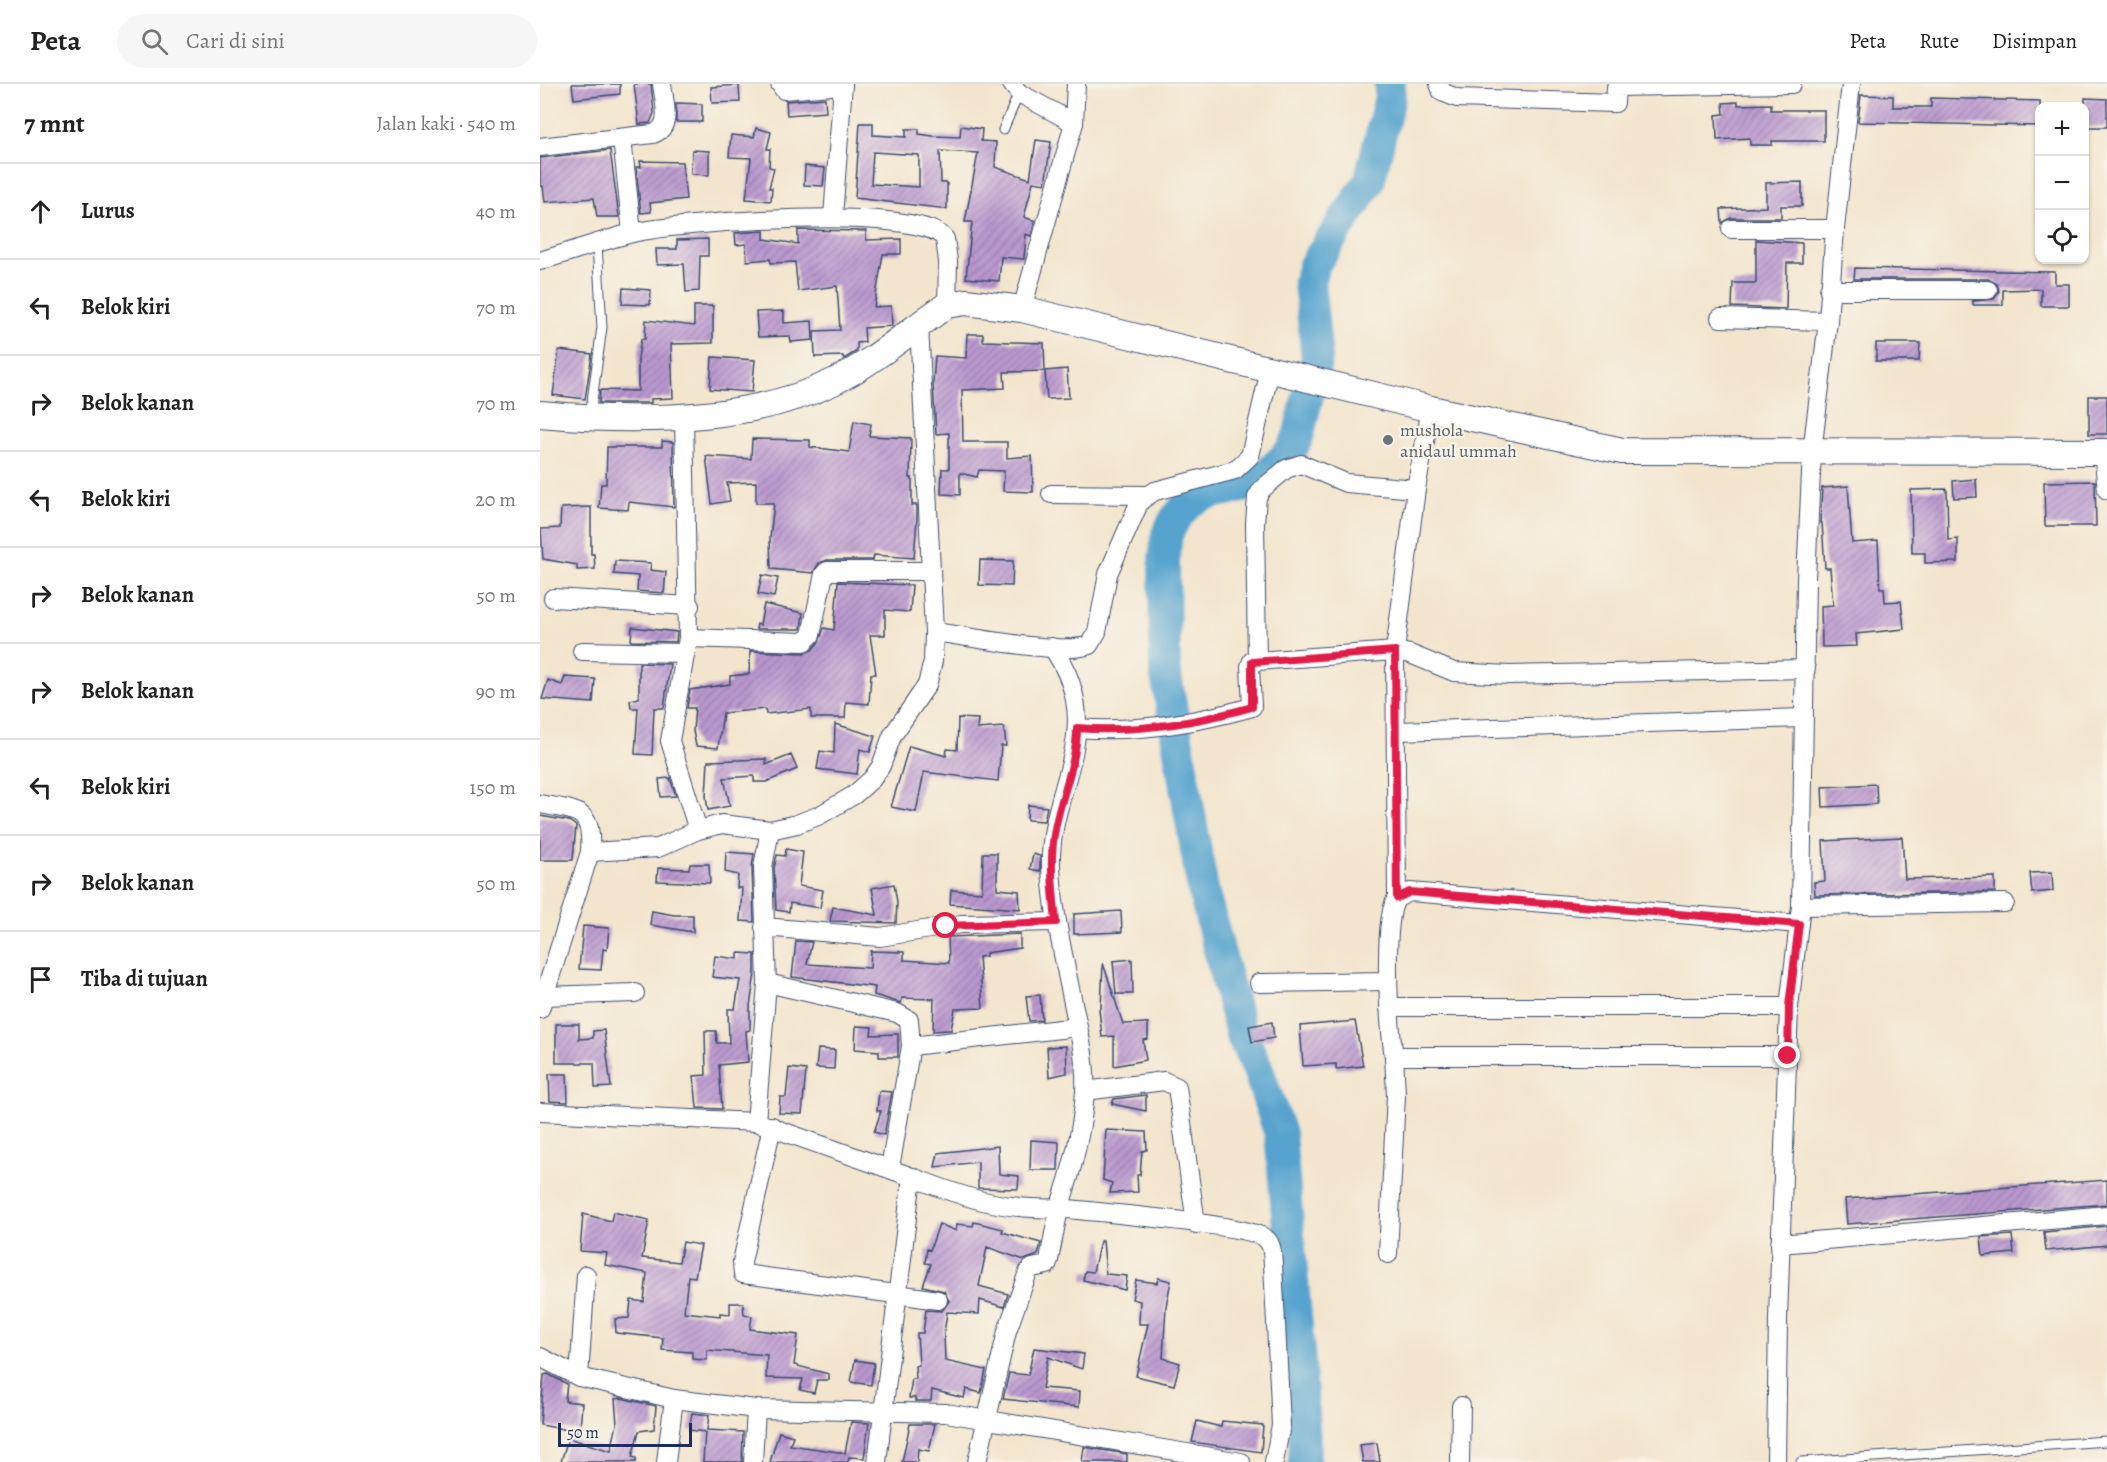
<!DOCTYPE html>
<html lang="id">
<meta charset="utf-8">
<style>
body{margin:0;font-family:Alegreya,serif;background:#f6f6f6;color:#222}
.controls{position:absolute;right:18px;top:18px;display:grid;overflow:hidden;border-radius:12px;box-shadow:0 2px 4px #0004}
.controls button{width:54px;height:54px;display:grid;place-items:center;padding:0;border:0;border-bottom:2px solid #e0e0e0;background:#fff;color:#222;font:30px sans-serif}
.scale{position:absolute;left:18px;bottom:15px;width:134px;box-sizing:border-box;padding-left:6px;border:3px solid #1b2f5e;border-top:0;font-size:16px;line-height:21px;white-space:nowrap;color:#1b2f5e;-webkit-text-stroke:4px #f7f3e8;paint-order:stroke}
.stop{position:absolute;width:18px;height:18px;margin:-14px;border:4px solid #e11d48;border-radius:50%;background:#fff}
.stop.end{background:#e11d48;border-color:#fff;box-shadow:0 2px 6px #0008}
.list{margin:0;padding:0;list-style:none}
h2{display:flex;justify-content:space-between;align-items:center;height:78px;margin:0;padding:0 24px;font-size:26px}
h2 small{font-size:20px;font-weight:400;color:#767676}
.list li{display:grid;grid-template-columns:39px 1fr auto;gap:18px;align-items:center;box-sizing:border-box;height:96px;padding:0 24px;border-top:2px solid #e0e0e0}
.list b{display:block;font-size:22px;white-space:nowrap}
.list em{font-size:20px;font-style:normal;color:#767676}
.icon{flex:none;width:33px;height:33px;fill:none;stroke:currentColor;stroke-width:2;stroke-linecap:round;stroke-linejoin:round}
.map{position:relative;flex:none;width:1567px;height:1378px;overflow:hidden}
header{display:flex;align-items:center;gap:36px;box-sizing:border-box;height:84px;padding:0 30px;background:#fff;border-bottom:2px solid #e0e0e0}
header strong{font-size:28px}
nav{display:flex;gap:33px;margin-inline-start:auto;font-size:21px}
.search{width:420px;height:54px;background:#f6f6f6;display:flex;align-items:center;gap:15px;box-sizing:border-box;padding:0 21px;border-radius:33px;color:#767676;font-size:22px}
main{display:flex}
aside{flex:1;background:#fff}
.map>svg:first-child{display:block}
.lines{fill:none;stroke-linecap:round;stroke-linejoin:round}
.river{stroke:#54a3ce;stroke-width:32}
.building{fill:url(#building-hatch);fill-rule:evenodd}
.lane-casing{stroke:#3b4a6f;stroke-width:11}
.street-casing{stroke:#3b4a6f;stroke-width:20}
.secondary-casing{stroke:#3b4a6f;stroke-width:28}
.lane{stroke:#fff;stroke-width:9}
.street{stroke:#fff;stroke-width:18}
.secondary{stroke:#fff;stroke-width:26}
.route{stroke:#e11d48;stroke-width:8}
.worship-dot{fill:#6b7280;stroke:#f7f3e8;stroke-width:2}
.labels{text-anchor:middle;stroke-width:4.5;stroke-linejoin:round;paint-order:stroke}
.worship-label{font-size:18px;fill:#5b616d;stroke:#f7f3e8;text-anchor:start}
</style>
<header>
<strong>Peta</strong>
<div class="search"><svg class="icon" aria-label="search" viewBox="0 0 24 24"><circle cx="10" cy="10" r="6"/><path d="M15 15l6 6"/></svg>Cari di sini</div>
<nav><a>Peta</a><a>Rute</a><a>Disimpan</a></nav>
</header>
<main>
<aside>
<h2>7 mnt<small>Jalan kaki · 540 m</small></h2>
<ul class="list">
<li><svg class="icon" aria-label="ahead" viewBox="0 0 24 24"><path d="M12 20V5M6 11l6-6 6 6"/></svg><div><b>Lurus</b></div><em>40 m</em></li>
<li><svg class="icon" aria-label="left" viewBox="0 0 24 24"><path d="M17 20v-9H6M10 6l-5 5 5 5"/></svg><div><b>Belok kiri</b></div><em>70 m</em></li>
<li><svg class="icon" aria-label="right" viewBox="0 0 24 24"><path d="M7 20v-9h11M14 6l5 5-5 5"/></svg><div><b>Belok kanan</b></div><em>70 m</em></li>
<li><svg class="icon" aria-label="left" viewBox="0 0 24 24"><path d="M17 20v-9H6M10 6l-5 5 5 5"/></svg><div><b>Belok kiri</b></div><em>20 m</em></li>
<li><svg class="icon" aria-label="right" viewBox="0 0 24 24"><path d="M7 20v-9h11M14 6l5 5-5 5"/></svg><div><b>Belok kanan</b></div><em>50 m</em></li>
<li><svg class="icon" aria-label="right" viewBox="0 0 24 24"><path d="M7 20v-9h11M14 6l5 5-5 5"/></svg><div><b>Belok kanan</b></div><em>90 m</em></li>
<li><svg class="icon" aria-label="left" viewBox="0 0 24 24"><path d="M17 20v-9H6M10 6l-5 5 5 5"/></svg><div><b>Belok kiri</b></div><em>150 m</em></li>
<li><svg class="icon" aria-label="right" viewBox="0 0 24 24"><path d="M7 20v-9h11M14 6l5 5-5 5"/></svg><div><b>Belok kanan</b></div><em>50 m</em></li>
<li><svg class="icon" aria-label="arrive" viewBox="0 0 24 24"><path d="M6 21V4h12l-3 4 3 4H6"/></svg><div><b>Tiba di tujuan</b></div></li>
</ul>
</aside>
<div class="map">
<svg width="1567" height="1378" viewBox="0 0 1567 1378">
<defs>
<pattern id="building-hatch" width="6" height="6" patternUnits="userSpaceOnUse" patternTransform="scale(1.5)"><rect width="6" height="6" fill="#ba98cf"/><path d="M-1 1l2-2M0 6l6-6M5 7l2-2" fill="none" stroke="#967cab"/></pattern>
</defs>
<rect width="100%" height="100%" fill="#f7f3e8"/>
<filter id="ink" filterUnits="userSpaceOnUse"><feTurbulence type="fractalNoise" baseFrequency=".0167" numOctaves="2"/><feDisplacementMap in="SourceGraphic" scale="12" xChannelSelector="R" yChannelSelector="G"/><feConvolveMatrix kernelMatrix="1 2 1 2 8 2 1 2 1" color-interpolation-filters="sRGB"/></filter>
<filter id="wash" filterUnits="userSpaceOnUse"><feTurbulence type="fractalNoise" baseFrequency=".008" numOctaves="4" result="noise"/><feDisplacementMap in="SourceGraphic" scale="24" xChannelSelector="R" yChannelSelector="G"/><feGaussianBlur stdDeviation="1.35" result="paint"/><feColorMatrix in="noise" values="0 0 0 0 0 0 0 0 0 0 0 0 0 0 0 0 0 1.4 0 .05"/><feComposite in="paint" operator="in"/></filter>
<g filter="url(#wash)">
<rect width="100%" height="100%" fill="#f3e5cd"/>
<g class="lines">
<path class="river" d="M764,1378L765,1360L759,1266L740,1050L717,983L701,950L662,801L625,585L624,476L627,450L635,435L650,418L666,410L702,403L720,397L751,367L758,353L777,274L769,198L774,181L829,98L850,13V0"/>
</g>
<g id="blocks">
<g class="building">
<path d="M32,0H80V10L34,15Z"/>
<path d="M94,0H111L114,29L110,39L99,40Z"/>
<path d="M199,1L200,18L172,19L171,3Z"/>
<path d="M1321,11L1353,12V23H1391V14L1500,17V42L1318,38Z"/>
<path d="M285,14L286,28L247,31L246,17Z"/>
<path d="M1545,14L1567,15V43H1545Z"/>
<path d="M1198,18V21L1231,20V26H1284V57H1232V61H1210V54L1177,56L1176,31L1184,30L1183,19Z"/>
<path d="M136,19L162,20V38H136Z"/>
<path d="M320,39H333V51L366,53V45H379V50L393,52L420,53L421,42L442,45L441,57L456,58L455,83L490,95L496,56L511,58L505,100L493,98L484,133L495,137L491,152L486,150L484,175L461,173L459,197L426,194L432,138H425L438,69L400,67L401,99H407V125L315,114ZM333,68L379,71V103L331,100Z"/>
<path d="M216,44L231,48L227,65H230L229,83L234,84L229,104H232L231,117L206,115L211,74L189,73L191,51L214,53Z"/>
<path d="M70,66L79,133H57L54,114L5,118L3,102H0V74Z"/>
<path d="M152,66L169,67V91L151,90Z"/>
<path d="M100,77L142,78L146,115L110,119L111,128L101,129L96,83H101Z"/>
<path d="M265,82L285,84L283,102L264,101Z"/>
<path d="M1262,98V122H1241V134H1191L1182,139L1181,125L1226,123V99Z"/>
<path d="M258,146L326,147V156L361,155V170H343L334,223L351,222L352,242L324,244L325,258L317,259V267L304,275L303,272L275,273L274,247L300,246L297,202L258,207L255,178L231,179L230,175L207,177L206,160L196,161L195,149L224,147V155L258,160Z"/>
<path d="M168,155V172H160L159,207L146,208L144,180L117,181L116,165H137V156Z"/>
<path d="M1216,156L1262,159V179H1247L1246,225L1192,223L1193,199H1216Z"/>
<path d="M1315,184L1515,188V200H1529V222H1501V205L1463,206V221H1433V217L1454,215L1459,207L1457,200L1448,195H1314Z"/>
<path d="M83,204L111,206L110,221L82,220Z"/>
<path d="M154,222H173V259L131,260L133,314L111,315V319H59L60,306L98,307V274L101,255H105L106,236L154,242Z"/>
<path d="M244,227V239L272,237L273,256L251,258L250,252L218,253L216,228Z"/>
<path d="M427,250H443V257L504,259L505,287L464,288L465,304L422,306L423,358H467V374L492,372L493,408L463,407L464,387L439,386L437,393L420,389V411L401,410L402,385H409V349L396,350L393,299L395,272L426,274Z"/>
<path d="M1336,259H1380L1379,277H1336Z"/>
<path d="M19,266L52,270L45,315L13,311Z"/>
<path d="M172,273L215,276L212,308L170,305Z"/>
<path d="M527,285L529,314L507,315L505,287Z"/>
<rect x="1549" y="312" width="18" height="38"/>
<path d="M314,337L331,340L329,352L371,354L370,394H372V421H377V435L374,474L334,471L333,476H287L279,479L273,489L231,485L230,454L234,419H216V398L187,399L190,417L172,420L166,372L211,375L212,355L270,356V363L309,368Z"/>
<path d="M122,357L133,358L134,423L89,418L88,426L59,424L61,400H66L67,363H122Z"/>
<path d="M1436,395L1437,413L1414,414L1413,397Z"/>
<path d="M1555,397L1556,442H1505L1504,398Z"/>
<path d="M1308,402L1312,459L1338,457L1340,504H1344L1345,518L1361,517L1364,545L1316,550L1317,562L1282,563L1281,522L1293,521L1290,484H1285L1282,439H1280L1282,404Z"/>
<path d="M1407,405L1408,456L1418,455V478L1385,479V469H1372L1371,406Z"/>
<path d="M51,423V470H54L55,485L37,486V481L3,475L1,445L20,444L21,424Z"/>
<path d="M440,476L473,477L472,502L439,501Z"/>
<path d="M75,477L111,479L110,486L126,488L124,509L97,507L98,492L74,490Z"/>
<path d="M222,491L238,494L234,513L218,510Z"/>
<path d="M298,498L372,501L370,528L345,526V551H330L336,590H331L329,620L306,618L305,634H271V625L226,630L225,625L183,629L178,664L156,662L153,647L155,624H147L150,606L190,600V592L209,590L210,567L264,569L272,566L279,558L284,544L294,546Z"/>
<path d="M224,520L263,529L261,545H216L217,540L220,541Z"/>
<path d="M92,543L137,548L136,558L91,557Z"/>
<path d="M99,579L130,580L124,624H114L112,671L95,670L98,624H91L90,616L99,614Z"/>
<path d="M25,593L55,595L53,619L2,615L8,596L22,601Z"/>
<path d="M418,634L438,635L437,645L464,643L466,662H461L458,697L384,688L376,728L351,723L369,662L406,672L407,665L417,666Z"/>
<path d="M295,640L335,652L330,668L320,665L317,690L277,685L280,667L294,669Z"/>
<path d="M251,671L257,685L226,698H214V692L184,694L190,722L168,726L166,712L168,677L226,675V681Z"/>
<path d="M130,694L136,712L121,713L119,695Z"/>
<path d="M1336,700L1337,720L1283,723L1282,703Z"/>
<path d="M488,721L507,723L504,737L487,736Z"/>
<path d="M0,732L29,737L36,742L33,776H0Z"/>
<path d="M1362,753L1365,795L1455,793V808L1275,811L1274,798L1285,797L1283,757Z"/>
<path d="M246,765L263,768L259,802L283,806L280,824L250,819L249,828L236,826L234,784L237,771L245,772Z"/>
<path d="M186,768L214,770L212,783L214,838L200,837L202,804H197L198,791L185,788Z"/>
<path d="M443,769H457V805L479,807L480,825L410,820L411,806L442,808Z"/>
<path d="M493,770L500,772V787L490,785Z"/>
<path d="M150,780H169L170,799L117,797L118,784L149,785Z"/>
<path d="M1512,788L1513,807L1492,809L1490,789Z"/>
<path d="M354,800L357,818L356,839L290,837L293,823L337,831L332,804Z"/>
<path d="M112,827L134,831H153V848L110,841Z"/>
<path d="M581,827L582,848L534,850V830Z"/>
<path d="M43,842L69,844L67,866L63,865L61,886L39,885Z"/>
<path d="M480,850V864L446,869V872L439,873L443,924L415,925L411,946H408L393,947L394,915L362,914L361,919L334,911L335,903L252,893L256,857L272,858L267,880L330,884L331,867L364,868V876L409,879L408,853Z"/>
<path d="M198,869L215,870V889L210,922V946L206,947L208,978L179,981L182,1025L157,1024L154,992L166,991L165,947H176L177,959H189L188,925H195L200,896L172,893L175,872L198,875Z"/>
<path d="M592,875L593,910H576L573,877Z"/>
<path d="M563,879L583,940L608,939V955L603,956L606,976L574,982V952L562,953L559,925L561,924Z"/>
<path d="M500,911L502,936L489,937L486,912Z"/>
<path d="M815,937L823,982L796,985V980L763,982L760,942Z"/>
<path d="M732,938L734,954L712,958L709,942Z"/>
<path d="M16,940H39V955L53,954V947L64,946L71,1003L55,1004L54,979H16Z"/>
<path d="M316,942L332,943L331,951L358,950V973H339V967L315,965Z"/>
<path d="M526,962L527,989L509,993L507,963Z"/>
<path d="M278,965L295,966L294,985L276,984Z"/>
<path d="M249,984L266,986L262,1030L239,1029L240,1013H246Z"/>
<path d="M9,990H27L28,1018L10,1017Z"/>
<path d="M339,1007L352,1008L344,1051L334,1048L341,1027H337Z"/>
<path d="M606,1011V1027L572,1020L574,1015Z"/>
<path d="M566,1046L606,1048L607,1066L602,1067L600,1091H597L598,1108L570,1109L572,1099L563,1096Z"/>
<path d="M491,1056L519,1058L518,1086H490Z"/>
<path d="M458,1062L459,1090L479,1092L478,1105L438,1104V1078L395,1083L398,1069Z"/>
<path d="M1567,1096V1120L1307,1140L1305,1115Z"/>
<path d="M73,1128L109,1136L102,1174L139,1178L143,1158L161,1161L155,1193L148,1192L144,1228L180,1232V1229L190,1230V1219H203L204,1230L212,1232L210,1245L258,1251L254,1281L289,1290V1296H277L274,1309L260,1306L263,1295L226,1294L227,1271L167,1266V1276L152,1275V1268L122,1266L123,1254L76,1249L75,1235L89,1234L91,1216L104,1218L107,1189L65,1181L67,1169L40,1167L43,1130L71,1137Z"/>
<path d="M434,1138L463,1145L462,1148L501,1159L498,1171L484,1176L447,1163L439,1202L468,1210L464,1223L440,1216L439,1230L407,1228L404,1250L405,1277L446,1286L441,1309L426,1305L424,1314L392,1306L391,1317H375V1314H369L372,1295H376L375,1282L379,1281L377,1249H383L386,1226L402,1227L409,1217L404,1207L383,1202L391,1180L385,1179L387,1165L390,1166L399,1140L416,1147L417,1140L433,1142Z"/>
<path d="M1567,1142V1161L1506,1167L1504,1148Z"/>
<path d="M1472,1151L1474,1169L1443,1172L1441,1153Z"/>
<path d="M560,1157H563L566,1190L587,1192L585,1206L543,1196L545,1187L553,1188Z"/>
<path d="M618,1194L631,1197L626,1222L623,1274L640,1279L634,1301L596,1292L608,1240H599L600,1217L592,1215L596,1196L617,1199Z"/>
<path d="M494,1264L544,1270L542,1285L508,1273L502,1304L540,1307L539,1323L463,1315L469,1289L488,1291Z"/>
<path d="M315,1276L334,1279L331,1301L311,1298Z"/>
<path d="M8,1290L27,1300L25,1317L42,1319L40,1348L0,1341L4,1291Z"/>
<path d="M81,1314L116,1322L114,1345L99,1347L92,1373L96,1374V1378H21L28,1354L71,1367L77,1340L75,1315Z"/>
<path d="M152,1329L169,1331L167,1346L203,1348L202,1378H163L165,1348L149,1346Z"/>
<path d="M657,1337L681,1343L682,1337L723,1341L721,1368L652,1358Z"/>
<path d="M311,1338L329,1339L324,1374L309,1373L308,1378H230L239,1348L253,1352L250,1361L305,1369Z"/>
<path d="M370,1340H395L389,1367L378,1365L377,1378H362Z"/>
<path d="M837,1359L840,1378H823L820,1361Z"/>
<path d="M544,1363L587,1370V1378H542Z"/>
</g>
</g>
</g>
<g filter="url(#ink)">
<use href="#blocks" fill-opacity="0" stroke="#3b4a6f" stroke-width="1.5"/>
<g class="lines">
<defs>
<g id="lane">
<path d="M463,46L479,9"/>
<path d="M50,332L62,243L57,160"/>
<path d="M1261,1378L1567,1357"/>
</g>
<g id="street">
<path d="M240,0L244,6L303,1"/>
<path d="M472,0L479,9L534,39"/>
<path d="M899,0L902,8L917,14L1075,19L1076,3L1252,0"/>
<path d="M82,54L92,149"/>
<path d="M0,63L113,50C133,43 124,18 122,0"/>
<path d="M293,133L303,0"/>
<path d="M1191,145H1295"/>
<path d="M0,177C30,168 61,157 92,149C136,139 382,119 405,155L408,177L407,221"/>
<path d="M1289,206H1448"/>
<path d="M482,225L534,39L536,0"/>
<path d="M1180,234L1288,237"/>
<path d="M144,333L148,554L130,657L158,746"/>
<path d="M1563,368L1567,406"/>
<path d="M511,410L607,411"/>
<path d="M13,514L150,522"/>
<path d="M394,548C426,552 524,572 549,561L557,548L568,490L600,417L615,407L695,386L710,372L730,286"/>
<path d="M148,554L264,558L271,551L284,490L287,487H390"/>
<path d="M42,567L146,569"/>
<path d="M717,577L715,439L717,413L722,405L746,385L761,380L806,399L876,405"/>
<path d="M537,644C596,649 655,639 712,623L710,582L712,577H717L855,567L870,570L914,588L969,591L1266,585"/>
<path d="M857,647L1264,634"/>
<path d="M0,720C37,727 53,724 50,768L0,925"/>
<path d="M50,768L118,764L158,746L182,740L230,746L257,740L280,731L314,711L332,695L341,682L352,652L387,601L393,577L394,548L379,240"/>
<path d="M857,814L855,567L876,405L891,325"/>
<path d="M1261,822L1465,819"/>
<path d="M224,843L340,853L421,840L516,838"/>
<path d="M227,899L357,929L369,936L371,962L350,1084"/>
<path d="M719,899L848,897"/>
<path d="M4,912L95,909"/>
<path d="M849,923H1249"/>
<path d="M371,962L538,943"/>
<path d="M1247,972H854C849,946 842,832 857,814L870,808L1259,840"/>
<path d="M545,1007L624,997L637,1003L656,1140"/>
<path d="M0,1028L216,1038L372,1093L337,1378"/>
<path d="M216,1038L227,899L223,783L230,746"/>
<path d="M232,1042L202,1178L203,1190L348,1209"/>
<path d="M372,1093C423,1113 463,1127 519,1124C532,1087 542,1048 545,1008C547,977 538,944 532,914C523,870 513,827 511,783C508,701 570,647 512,563"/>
<path d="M1240,1160L1567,1131"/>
<path d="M848,1170L856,1011L854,972"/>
<path d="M357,1210L398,1216"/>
<path d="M0,1273L39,1293L134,1315L216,1325L406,1329L701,1378"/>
<path d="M39,1293L46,1191"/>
<path d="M126,1378L134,1315"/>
<path d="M213,1378L216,1325"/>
<path d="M437,1378L467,1247L488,1188L492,1184L507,1181L509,1176L519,1124C551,1128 708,1140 725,1154C733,1160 732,1170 733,1180L741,1341L734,1378"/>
<path d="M920,1378L921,1322"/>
<path d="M1236,1378L1238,1234L1249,923L1261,822L1266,495L1272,368L1288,237L1295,145L1311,0"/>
</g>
<path id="secondary" d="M0,330C91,338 209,339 293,298C333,279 370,246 407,221L426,218L482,225L891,325L1082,367L1567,368"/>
</defs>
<use href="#lane" class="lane-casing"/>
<use href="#street" class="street-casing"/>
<use href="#secondary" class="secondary-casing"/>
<use href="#lane" class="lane"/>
<use href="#street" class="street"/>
<use href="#secondary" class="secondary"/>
</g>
</g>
<g class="lines" filter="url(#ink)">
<path class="route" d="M406,842L516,838C513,807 509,776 515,745C521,711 537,679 537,644C597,649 655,639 712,623V578L855,567L857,814L870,808L1259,840L1249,922L1248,972"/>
</g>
<circle class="worship-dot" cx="848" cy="356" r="6"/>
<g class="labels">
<g class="worship-label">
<text x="860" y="352">mushola<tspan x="860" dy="21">anidaul ummah</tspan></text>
</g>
</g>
</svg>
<div class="controls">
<button>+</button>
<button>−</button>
<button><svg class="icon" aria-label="locate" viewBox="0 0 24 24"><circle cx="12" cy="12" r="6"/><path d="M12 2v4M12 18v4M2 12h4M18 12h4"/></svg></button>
</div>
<div class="scale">50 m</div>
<div class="stop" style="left:406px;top:842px"></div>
<div class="stop end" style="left:1248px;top:972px"></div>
</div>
</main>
